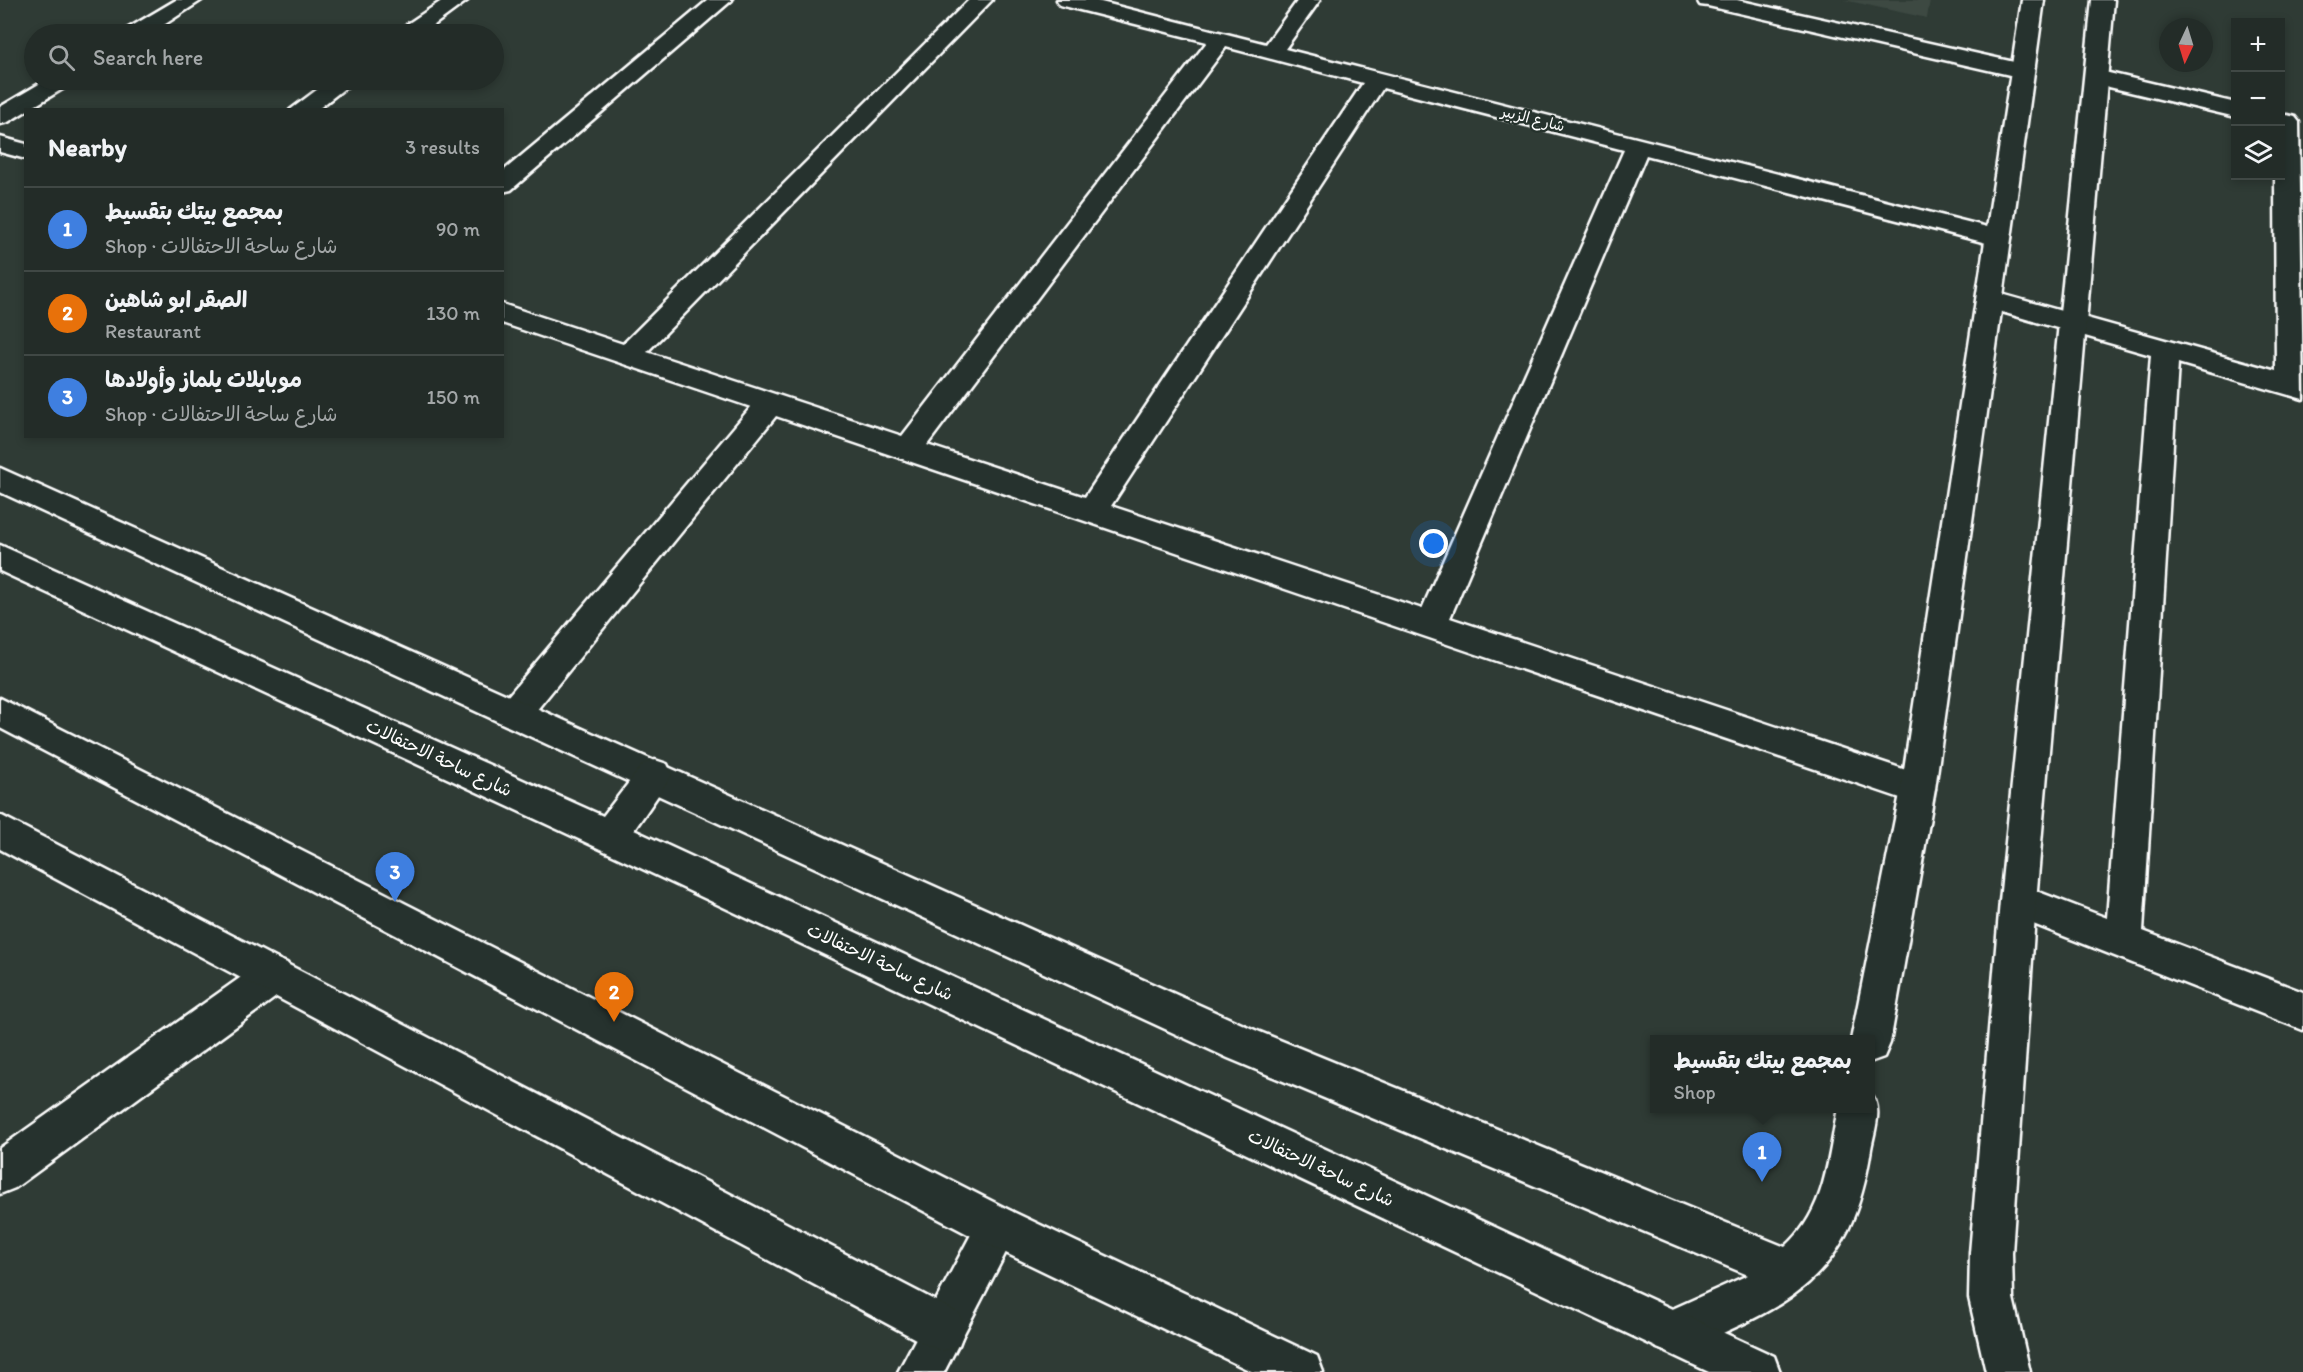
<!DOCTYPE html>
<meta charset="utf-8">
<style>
body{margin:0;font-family:Itim,"Playpen Sans Arabic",sans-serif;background:#2b3430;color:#f1f3f6}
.controls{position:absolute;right:18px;top:18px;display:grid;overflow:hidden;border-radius:0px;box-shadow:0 3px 9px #0003}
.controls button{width:54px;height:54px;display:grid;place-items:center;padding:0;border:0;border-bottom:2px solid #404845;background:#232c28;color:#f1f3f6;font:30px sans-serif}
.compass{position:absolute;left:2159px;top:18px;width:54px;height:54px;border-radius:50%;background:#232c28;box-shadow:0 3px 9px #0003;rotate:184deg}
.you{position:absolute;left:1434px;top:544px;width:21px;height:21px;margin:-15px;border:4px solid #fff;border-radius:50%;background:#1a73e8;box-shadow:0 0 0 9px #1a73e833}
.badge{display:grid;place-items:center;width:39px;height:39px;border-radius:50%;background:#ff9aa2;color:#fff;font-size:20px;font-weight:700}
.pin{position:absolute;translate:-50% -50px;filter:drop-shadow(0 2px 3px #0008)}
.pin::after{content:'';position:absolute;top:32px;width:21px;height:18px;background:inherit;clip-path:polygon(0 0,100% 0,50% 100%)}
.popup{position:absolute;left:1650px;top:1035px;width:225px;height:78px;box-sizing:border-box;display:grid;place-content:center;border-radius:0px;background:#232c28;filter:drop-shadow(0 2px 4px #0005);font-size:20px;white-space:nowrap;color:#a3a7a8}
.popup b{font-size:22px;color:#f1f3f6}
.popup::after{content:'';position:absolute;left:50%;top:100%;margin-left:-12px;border:12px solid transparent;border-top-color:#232c28}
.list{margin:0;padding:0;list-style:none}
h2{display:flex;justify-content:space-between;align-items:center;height:78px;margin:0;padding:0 24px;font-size:26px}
h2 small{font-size:20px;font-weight:400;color:#a3a7a8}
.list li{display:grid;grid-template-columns:39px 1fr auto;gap:18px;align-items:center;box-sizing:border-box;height:84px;padding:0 24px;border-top:2px solid #404845}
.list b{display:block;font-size:22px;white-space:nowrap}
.list p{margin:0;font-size:20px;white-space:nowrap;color:#a3a7a8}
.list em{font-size:20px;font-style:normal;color:#a3a7a8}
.icon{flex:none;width:33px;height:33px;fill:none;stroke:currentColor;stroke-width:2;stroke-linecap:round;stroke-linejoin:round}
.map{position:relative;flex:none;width:2303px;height:1372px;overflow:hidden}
.search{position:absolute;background:#232c28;box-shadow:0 3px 9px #0003;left:24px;top:24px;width:480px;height:66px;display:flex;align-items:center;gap:15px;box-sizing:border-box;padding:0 21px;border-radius:33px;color:#a3a7a8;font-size:22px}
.panel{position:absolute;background:#232c28;box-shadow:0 3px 9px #0003;left:24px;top:108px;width:480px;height:330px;border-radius:0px}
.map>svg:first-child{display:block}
.built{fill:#3c4842}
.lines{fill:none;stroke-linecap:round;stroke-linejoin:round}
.street-casing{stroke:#fff;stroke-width:5}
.secondary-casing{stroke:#fff;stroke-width:5}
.primary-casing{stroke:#fff;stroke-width:5}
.street{fill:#26332d;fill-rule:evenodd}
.secondary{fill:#26332d;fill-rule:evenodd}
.primary{fill:#26332d;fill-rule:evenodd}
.labels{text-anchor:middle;stroke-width:4.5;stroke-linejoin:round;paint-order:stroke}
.far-street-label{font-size:15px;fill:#fff;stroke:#26332d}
.street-label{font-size:18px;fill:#fff;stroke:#26332d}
</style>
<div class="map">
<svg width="2303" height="1372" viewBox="0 0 2303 1372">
<rect width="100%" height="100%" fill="#2f3b35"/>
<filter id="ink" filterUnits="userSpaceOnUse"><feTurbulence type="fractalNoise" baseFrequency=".0167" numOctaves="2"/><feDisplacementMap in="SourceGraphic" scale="12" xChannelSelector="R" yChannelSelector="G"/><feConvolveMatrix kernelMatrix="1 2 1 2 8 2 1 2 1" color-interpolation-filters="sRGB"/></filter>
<g filter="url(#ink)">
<path class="built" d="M1844,0H1930L1927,18Z"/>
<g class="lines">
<defs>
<g id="street">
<path d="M176,0H202L150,34H124L127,29Z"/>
<path d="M443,0H468L422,34H397L400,29Z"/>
<path d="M708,0H732L511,190L502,192V172Z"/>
<path d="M969,0H992L647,352L902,436L1207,42L1060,5L1057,0H1093L1266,44L1298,0H1320L1285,49L2007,232L2011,238L2007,244L1998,246L1646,155L1450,618L1930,778L1935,789L1930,800L1918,804L776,416L527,722L515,726L503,722L498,712L503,702L751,407L502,323V304L623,344ZM1226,47L1363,83L1085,497L927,445ZM1383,88L1624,150L1422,609L1111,506Z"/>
<path d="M1697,0H1737L2023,64L2031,66L2034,71L2031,76L2023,78L1708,6L1700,5Z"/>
<path d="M2096,70L2236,103V117L2088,82L2085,77L2088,72Z"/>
<path d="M46,80H72L69,85L8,122L0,124V107Z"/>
<path d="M330,80H355L317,110H290Z"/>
<path d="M2287,115L2295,117L2299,122L2303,399L2178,363L2143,931L2303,992V1030L2005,913L2000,901L2005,889L2018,884L2107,918L2151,355L1981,306L1977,300L1981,294L1990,291L2276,371L2275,176H2280V117Z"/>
<path d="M0,137L26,144V159L0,152Z"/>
<path d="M274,958L287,963L293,976L287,989L15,1188L0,1194V1148L261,963Z"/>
<path d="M998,1206L1013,1212L1019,1227L944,1372H898L983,1212Z"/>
</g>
<g id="secondary">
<path d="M2022,0H2044L1935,789L1890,1043L1884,1057L1870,1062V1040H1851L1901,789Z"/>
<path d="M2092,0H2114L2036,901L2012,1253L2013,1298L2030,1372H1986L1969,1298L1970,1253L2000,901Z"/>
<path d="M0,468L1255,1030L1785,1247C1826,1211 1828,1159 1838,1108H1870V1093C1884,1106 1874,1132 1871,1149C1851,1282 1787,1307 1673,1354L1657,1348L1651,1332L1657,1316L1748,1275L1228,1058L0,492Z"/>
<path d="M0,815L959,1313L965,1329L959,1345L943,1351L927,1345L0,849Z"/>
</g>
<g id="primary">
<path d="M0,545L603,816L643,764L655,760L667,764L672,775L634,830L1774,1356L1780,1372H1709L596,847L0,571Z"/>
<path d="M0,698L1013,1212L1317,1356L1323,1372H1253L983,1242L0,728Z"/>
</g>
</defs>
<use href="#street" class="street-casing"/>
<use href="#secondary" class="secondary-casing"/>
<use href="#primary" class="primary-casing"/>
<use href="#street" class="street"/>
<use href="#secondary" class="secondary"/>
<use href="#primary" class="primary"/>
</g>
</g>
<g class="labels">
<g class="far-street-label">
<text transform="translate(1533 119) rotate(14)" y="5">شارع الزبير</text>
</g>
<g class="street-label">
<text transform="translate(439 758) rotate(25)" y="6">شارع ساحة الاحتفالات</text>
<text transform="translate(880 962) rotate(25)" y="6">شارع ساحة الاحتفالات</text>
<text transform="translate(1321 1168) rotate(25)" y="6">شارع ساحة الاحتفالات</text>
</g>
</g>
</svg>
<div class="controls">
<button>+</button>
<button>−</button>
<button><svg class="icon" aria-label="layers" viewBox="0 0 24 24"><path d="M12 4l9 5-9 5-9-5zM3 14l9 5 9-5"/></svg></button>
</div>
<svg class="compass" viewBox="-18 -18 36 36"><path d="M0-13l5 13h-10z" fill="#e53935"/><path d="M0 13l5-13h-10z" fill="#a3a7a8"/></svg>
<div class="you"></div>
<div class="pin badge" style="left:1762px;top:1182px;background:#3f7fe0">1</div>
<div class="popup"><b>بمجمع بيتك بتقسيط</b>Shop</div>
<div class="pin badge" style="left:614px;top:1022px;background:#e8710a">2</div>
<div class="pin badge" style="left:395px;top:902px;background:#3f7fe0">3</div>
<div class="search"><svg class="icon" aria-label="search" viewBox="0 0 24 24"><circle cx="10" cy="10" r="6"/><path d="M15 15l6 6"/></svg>Search here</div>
<section class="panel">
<h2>Nearby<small>3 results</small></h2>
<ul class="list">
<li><span class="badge" style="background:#3f7fe0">1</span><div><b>بمجمع بيتك بتقسيط</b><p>Shop · شارع ساحة الاحتفالات</p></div><em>90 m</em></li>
<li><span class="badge" style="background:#e8710a">2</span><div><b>الصقر ابو شاهين</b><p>Restaurant</p></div><em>130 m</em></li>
<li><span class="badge" style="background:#3f7fe0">3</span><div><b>موبايلات يلماز وأولادها</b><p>Shop · شارع ساحة الاحتفالات</p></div><em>150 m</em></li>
</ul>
</section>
</div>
